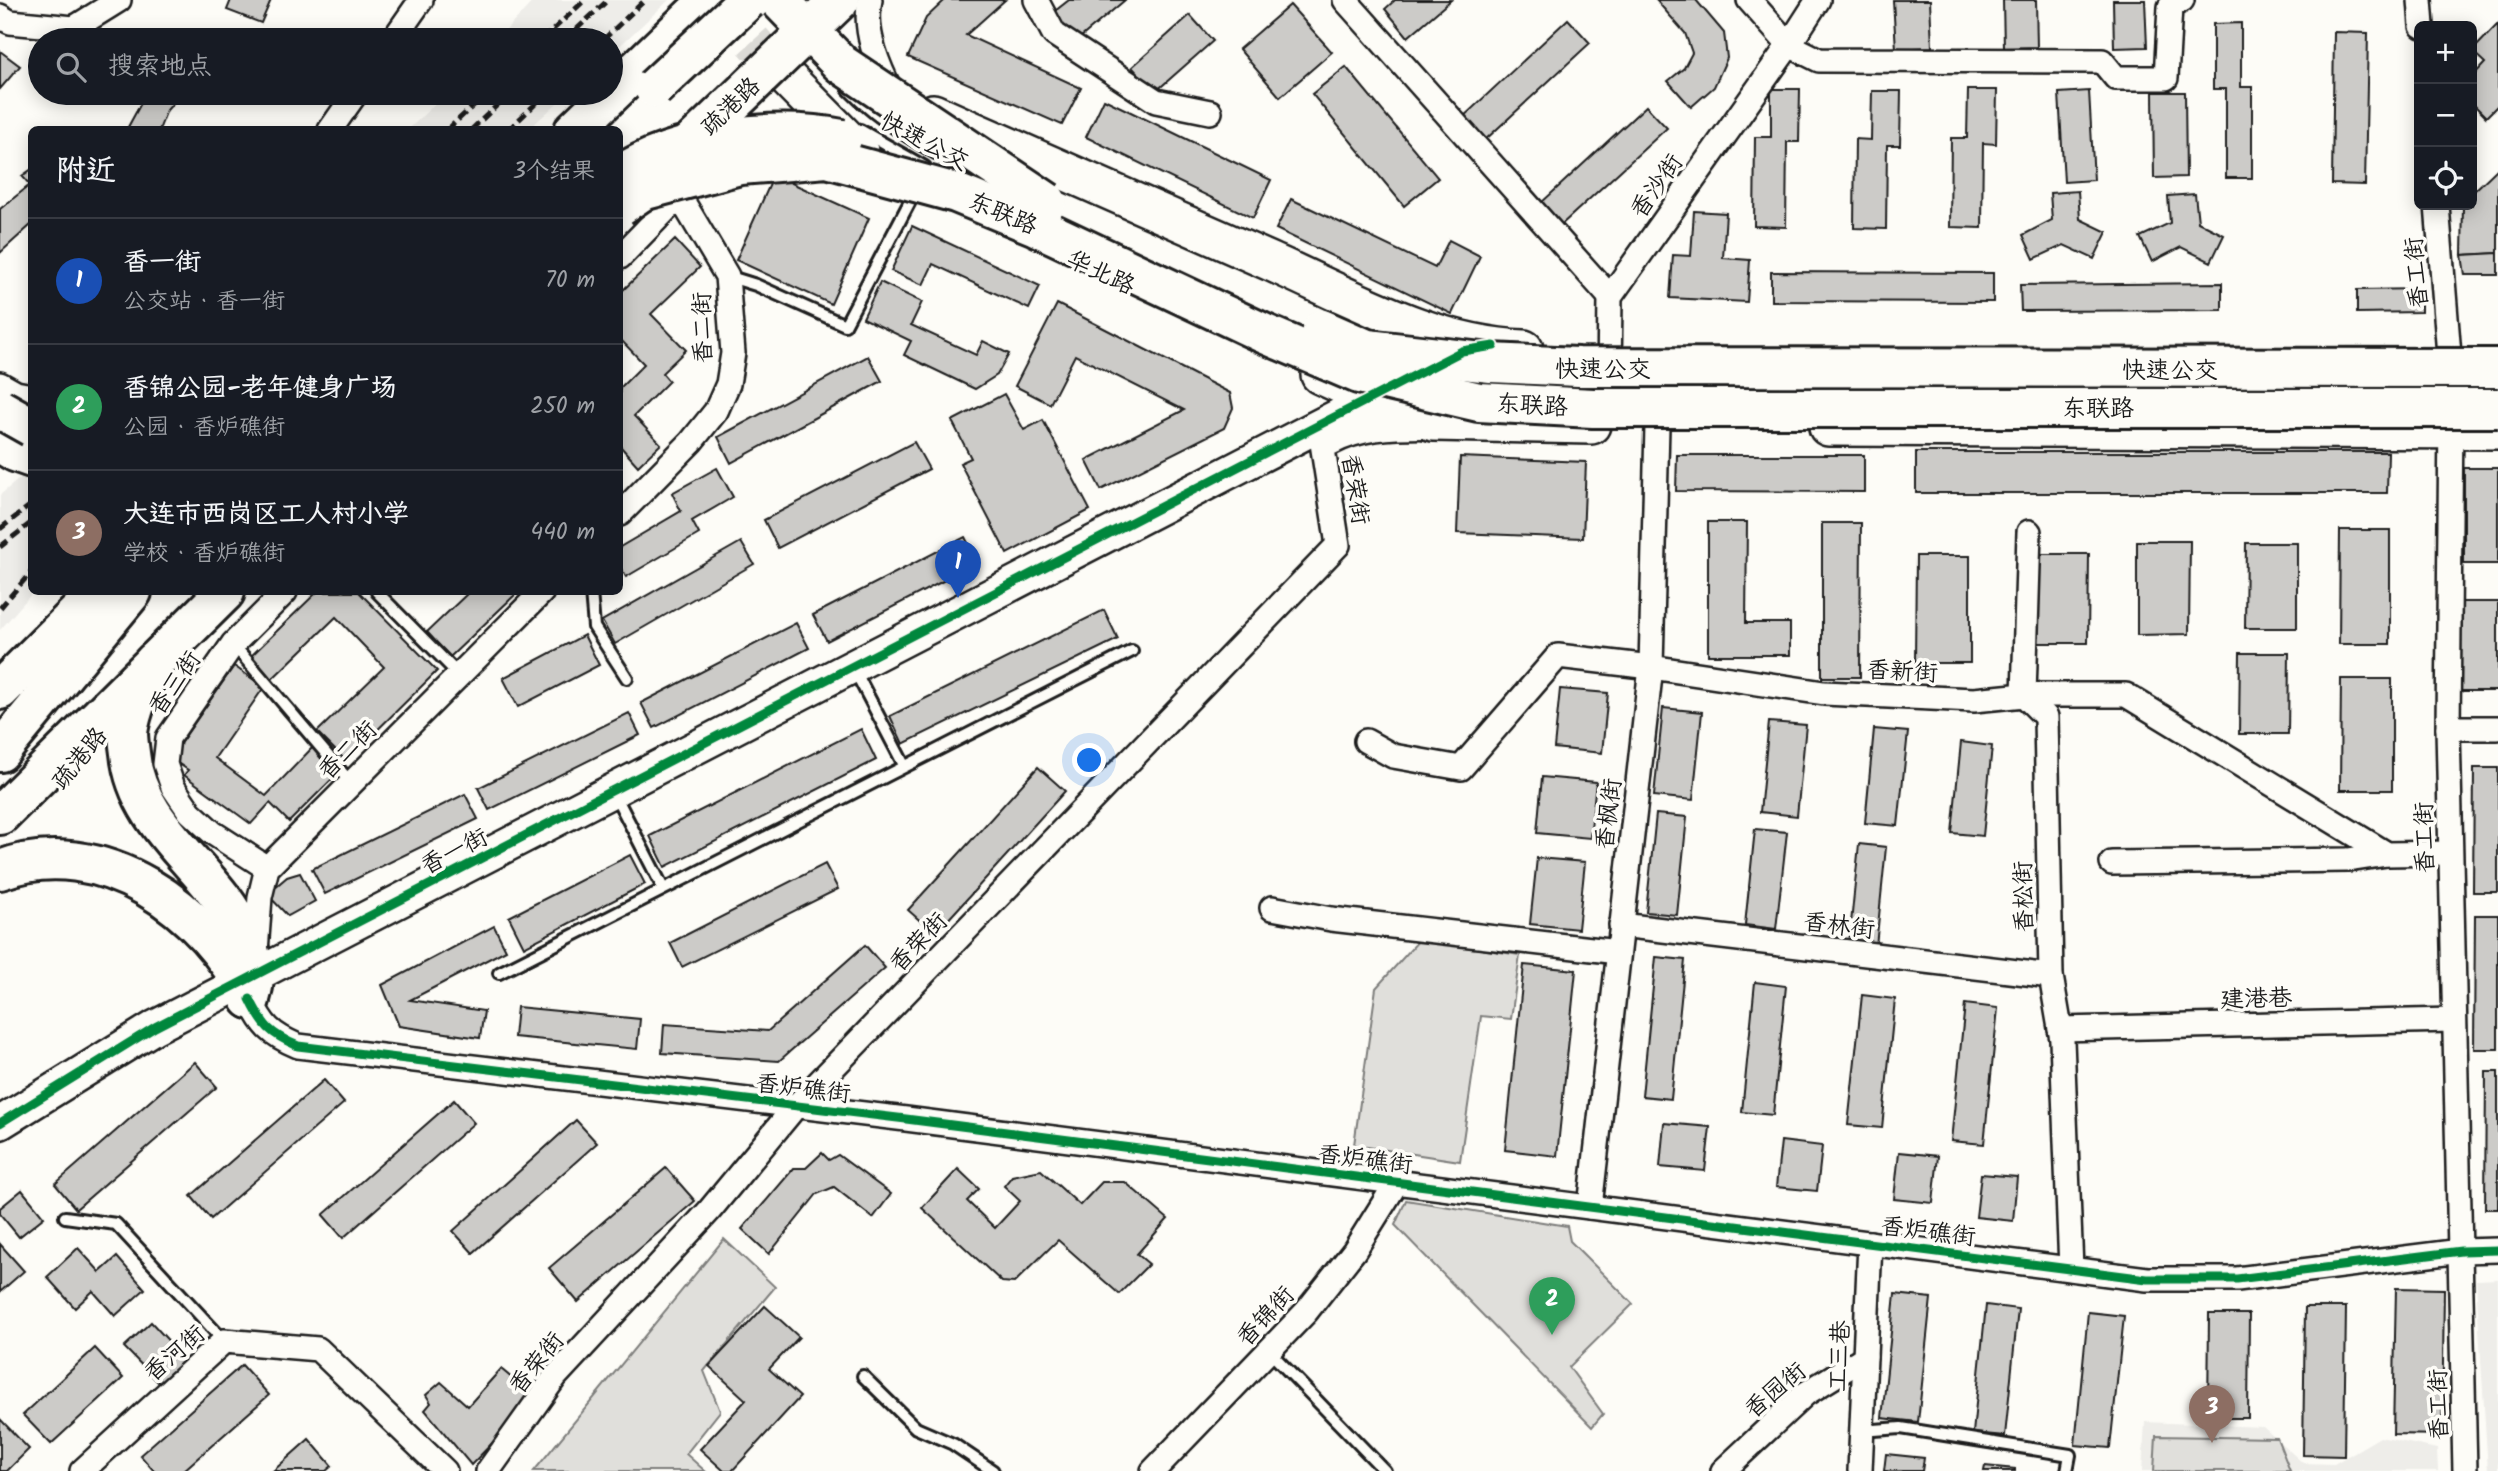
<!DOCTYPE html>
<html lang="zh">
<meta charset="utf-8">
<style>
body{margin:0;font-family:Kalam,"LXGW WenKai TC",sans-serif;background:#20242c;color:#f1f3f6}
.controls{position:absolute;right:21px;top:21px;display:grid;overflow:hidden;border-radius:10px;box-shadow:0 4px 18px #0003}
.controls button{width:63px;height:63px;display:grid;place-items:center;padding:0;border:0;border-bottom:2px solid #363941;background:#171b24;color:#f1f3f6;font:35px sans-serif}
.you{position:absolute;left:1090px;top:761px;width:24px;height:24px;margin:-18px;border:5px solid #fff;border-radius:50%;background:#1a73e8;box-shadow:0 0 0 10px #1a73e833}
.badge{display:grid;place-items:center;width:46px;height:46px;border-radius:50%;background:#2563eb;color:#fff;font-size:23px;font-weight:700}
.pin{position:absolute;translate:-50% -58px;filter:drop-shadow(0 2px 4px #0008)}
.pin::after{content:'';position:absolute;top:37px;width:24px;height:21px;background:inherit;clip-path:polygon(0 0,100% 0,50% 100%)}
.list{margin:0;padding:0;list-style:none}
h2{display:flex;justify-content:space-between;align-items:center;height:91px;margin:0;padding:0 28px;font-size:30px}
h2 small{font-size:23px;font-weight:400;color:#9ea1a6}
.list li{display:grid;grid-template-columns:46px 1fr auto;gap:21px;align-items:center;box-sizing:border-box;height:126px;padding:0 28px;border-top:2px solid #363941}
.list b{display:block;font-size:26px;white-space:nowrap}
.list p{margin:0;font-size:23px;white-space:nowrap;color:#9ea1a6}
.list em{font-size:23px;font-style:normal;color:#9ea1a6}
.icon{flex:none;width:38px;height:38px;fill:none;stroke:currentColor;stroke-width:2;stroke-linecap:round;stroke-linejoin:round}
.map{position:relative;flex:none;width:2498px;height:1471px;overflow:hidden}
.search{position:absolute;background:#171b24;box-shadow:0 4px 18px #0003;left:28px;top:28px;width:595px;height:77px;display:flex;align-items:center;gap:18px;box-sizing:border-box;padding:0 24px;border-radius:38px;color:#9ea1a6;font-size:26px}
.panel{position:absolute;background:#171b24;box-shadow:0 4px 18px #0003;left:28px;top:126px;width:595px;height:469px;border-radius:10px}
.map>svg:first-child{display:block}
.built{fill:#eeede9}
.green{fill:#e0dfdb;stroke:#7e7e7c;stroke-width:2}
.building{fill:#cccbc8;stroke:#1c1c1c;stroke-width:2}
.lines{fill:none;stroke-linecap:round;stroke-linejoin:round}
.primary-tunnel{stroke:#dbdad6;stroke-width:37;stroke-dasharray:37 18;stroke-linecap:butt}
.lane-casing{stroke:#1c1c1c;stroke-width:16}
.street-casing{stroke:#1c1c1c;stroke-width:28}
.secondary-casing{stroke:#1c1c1c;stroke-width:37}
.primary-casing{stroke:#1c1c1c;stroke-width:42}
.highway-casing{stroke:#1c1c1c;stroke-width:44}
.lane{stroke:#fdfcf7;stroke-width:10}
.street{stroke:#fdfcf7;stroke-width:23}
.secondary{stroke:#fdfcf7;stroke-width:32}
.primary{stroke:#fdfcf7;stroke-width:37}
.highway{stroke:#fdfcf7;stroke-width:38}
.rail{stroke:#1c1c1c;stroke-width:5;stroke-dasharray:10 5;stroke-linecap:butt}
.highway-bridge-casing{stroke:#1c1c1c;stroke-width:44;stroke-linecap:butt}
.highway-bridge{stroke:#fdfcf7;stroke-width:38}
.cycleway-casing{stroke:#fdfcf7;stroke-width:13}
.cycleway{stroke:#00873e;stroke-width:9}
.labels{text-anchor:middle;stroke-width:7;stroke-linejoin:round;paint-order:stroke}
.street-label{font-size:24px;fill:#1c1c1c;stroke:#fdfcf7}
</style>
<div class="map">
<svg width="2498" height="1471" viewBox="0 0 2498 1471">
<rect width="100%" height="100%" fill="#fdfcf7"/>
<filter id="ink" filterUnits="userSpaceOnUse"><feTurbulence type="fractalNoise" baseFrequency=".0143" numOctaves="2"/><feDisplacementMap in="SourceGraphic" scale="14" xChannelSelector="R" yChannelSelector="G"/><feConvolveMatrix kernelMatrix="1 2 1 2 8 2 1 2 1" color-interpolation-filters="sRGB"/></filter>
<g filter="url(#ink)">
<g class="built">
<path d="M534,0H669L611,54V40H497Z"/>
<path d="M446,93H568L529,129H409Z"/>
<path d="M31,469L33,592L0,630V495Z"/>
<path d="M2498,1279V1471H2488L2476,1280Z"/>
<path d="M2145,1422L2263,1427L2303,1463L2334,1464L2380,1437L2437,1449L2438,1471H2142Z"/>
</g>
<g class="green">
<path d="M1419,940L1520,955L1511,1019L1481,1016L1460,1161L1354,1145L1376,988Z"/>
<path d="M1406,1200L1567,1226L1570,1241L1633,1304L1569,1367L1603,1414L1592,1427L1395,1225Z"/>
<path d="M724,1239L775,1287L704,1371L720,1411L686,1454L705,1471H534Z"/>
<path d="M2156,1436L2277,1438L2290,1471H2154Z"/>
</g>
<g class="building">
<path d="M231,0H271L261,23L227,10Z"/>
<path d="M945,0H1005L966,35L1081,88L1062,125L908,57L926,18Z"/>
<path d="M1069,0H1125L1074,43L1050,15Z"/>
<path d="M1395,0H1451L1408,37L1385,9Z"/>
<path d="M1656,0H1696L1724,33L1727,58L1714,87L1691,107L1668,81L1684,68L1692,53L1685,33Z"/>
<path d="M1893,0H1930L1932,47L1896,49Z"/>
<path d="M2003,0H2036L2037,47L2004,48Z"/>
<path d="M2113,0H2145L2147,47L2114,48Z"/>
<path d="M1290,5L1332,52L1280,97L1239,49Z"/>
<path d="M1190,15L1213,41L1155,92L1132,67Z"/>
<path d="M1568,19L1590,43L1484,141L1462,118Z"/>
<path d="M2241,23V87H2252V178H2226V89H2213V24Z"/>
<path d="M2498,24V105L2486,117L2472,103V77L2485,63L2472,51Z"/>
<path d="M2334,32L2368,33L2365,185L2332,184Z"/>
<path d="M0,51L20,66L0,89Z"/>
<path d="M1346,67L1438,178L1404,206L1312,94Z"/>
<path d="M1771,89H1800L1799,142H1787L1786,227L1754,226L1755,137H1771Z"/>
<path d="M1968,90H1997L1996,144L1983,143L1982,228L1950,227L1951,138H1967Z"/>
<path d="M1872,91H1901L1900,145H1887L1886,229L1854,228L1855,139L1871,140Z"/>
<path d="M2089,91L2094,180L2064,182L2059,93Z"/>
<path d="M2153,92H2185L2186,177L2154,178Z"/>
<path d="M144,93H182L167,110L159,130H133L128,127L146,94Z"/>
<path d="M1104,99L1271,180L1253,218L1086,137Z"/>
<path d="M1646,106L1667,128L1561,225L1541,203Z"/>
<path d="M2498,168V253L2462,255L2463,205H2472V193Z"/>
<path d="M32,169V224L0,253V209L30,185L22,176Z"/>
<path d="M774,175L869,218L831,304L736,260Z"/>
<path d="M2078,191L2080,219L2107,232L2094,259L2064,245L2034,259L2023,235L2052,220L2050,193Z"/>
<path d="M2195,194L2198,222L2224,235L2211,262L2181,247L2152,262L2140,237L2170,223L2168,196Z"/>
<path d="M1291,199L1435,268L1449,240L1480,256L1452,314L1276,229Z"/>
<path d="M1694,211L1726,213L1723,258L1750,260L1747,302L1670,298L1673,255L1691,256Z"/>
<path d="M912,226L1040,286L1029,309L933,264L923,285L891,271Z"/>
<path d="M675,240L700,267L651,314L686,350L662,373L669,381L634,416L661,444L638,466L620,446V388L644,364L622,341L620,344V293Z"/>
<path d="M2498,253V275H2465L2462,255Z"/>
<path d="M1771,272L1993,273V302L1771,301Z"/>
<path d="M880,282L922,302L911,325L976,355L983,341L1009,354L997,375L975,389L904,355L911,341L863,318Z"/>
<path d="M2222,283V310L2021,311L2020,285Z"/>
<path d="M2421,289V312L2357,313V290Z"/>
<path d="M1057,304L1230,393L1233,408L1224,428L1101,490L1086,460L1184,410L1075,355L1050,404L1015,386Z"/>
<path d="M868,356L882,381L731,463L718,437Z"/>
<path d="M1004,394L1024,430L1043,420L1090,510L1007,554L960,463L971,458L952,421Z"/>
<path d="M914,442L929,469L778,548L764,520Z"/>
<path d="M1916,452H2388L2387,493H1916Z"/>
<path d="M1677,455H1864V492L1676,491Z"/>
<path d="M1460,457L1586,462L1583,538L1457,533Z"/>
<path d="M717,468L733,497L692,521L699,534L626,577L620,567V547L681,511L672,493Z"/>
<rect x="2464" y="468" width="34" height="96"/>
<path d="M1708,522H1747L1746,623H1790V655H1708Z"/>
<path d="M1822,523H1861L1860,677H1822Z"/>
<path d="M2340,530H2390V644H2339Z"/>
<path d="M965,537L978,563L827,641L813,615Z"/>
<path d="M2137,541H2190L2189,634L2137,635Z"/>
<path d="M741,542L754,564L615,644L602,621Z"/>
<path d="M2246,543H2297V628H2245Z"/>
<path d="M2034,554H2089L2088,643H2034Z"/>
<path d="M1916,556H1970V663H1915Z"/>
<path d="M317,592H359L437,671L346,761L317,732L384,667L336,617L269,682L247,660Z"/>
<path d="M469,592H518L450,657L427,632Z"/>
<path d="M2461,602H2498V691H2460Z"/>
<path d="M1104,610L1118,639L903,744L890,716Z"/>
<path d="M796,623L809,648L654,728L641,703Z"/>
<path d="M584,635L599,665L518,707L503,678Z"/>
<path d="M2240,653H2289L2288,734H2239Z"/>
<path d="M234,666L264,687L215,758L266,796L313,747L338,773L289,822L270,803L251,824L184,775L188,770L170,758Z"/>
<path d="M2341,679H2392V790H2340Z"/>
<path d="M1560,689L1608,693L1602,753L1554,748Z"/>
<path d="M1663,708L1702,712L1693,800L1654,796Z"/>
<path d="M629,713L640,735L489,810L478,788Z"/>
<path d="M1769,722L1806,725L1797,816L1760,812Z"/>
<path d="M861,729L876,760L665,867L650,836Z"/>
<path d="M1874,729L1908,732L1898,826L1865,823Z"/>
<path d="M1961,742L1992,746L1983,836L1952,833Z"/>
<path d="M1038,767L1065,791L935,934L908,910Z"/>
<path d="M2474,768H2498V892H2473Z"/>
<path d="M1542,777L1596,782L1590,838L1537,833Z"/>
<path d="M465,794L478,819L325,894L312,869Z"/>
<path d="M1656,814L1687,817L1677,915L1646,912Z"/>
<path d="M1755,829L1787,832L1776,929L1745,925Z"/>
<path d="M1859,844L1886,847L1876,946L1849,943Z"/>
<path d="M630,855L645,884L524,947L509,917Z"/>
<path d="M1537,858L1585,862L1578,929L1530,924Z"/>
<path d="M825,864L838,889L682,967L670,943Z"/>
<path d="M300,873L315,901L288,916L267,894L287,877Z"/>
<path d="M2475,915H2498V1049H2474Z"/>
<path d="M494,926L506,950L410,1000L484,1011L480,1038L399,1026L382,985Z"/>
<path d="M865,945L885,968L779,1061L662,1053L664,1024L768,1031Z"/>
<path d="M1656,957L1685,960L1671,1099L1642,1096Z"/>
<path d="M1524,965L1576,970L1557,1156L1505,1150Z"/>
<path d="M1755,982L1786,986L1773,1115L1742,1112Z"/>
<path d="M1862,995L1895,999L1882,1128L1848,1125Z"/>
<path d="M1965,1004L1998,1008L1984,1144L1951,1141Z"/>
<path d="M517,1007L640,1019L637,1049L514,1037Z"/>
<path d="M195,1062L217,1087L76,1209L55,1184Z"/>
<path d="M2486,1072H2498V1209H2485Z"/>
<path d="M324,1080L344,1103L211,1219L191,1196Z"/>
<path d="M454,1100L474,1123L343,1238L323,1215Z"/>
<path d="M576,1120L597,1143L473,1253L453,1231Z"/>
<path d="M1664,1123L1710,1127L1705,1171L1660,1167Z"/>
<path d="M1781,1141L1822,1146L1817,1191L1776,1187Z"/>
<path d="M1899,1152L1938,1156L1933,1203L1894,1199Z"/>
<path d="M822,1153L829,1160L838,1155L891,1194L873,1218L834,1187L817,1194L769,1254L742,1229L794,1168H806Z"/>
<path d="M666,1168L695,1201L578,1302L549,1268Z"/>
<path d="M958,1169L979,1189L967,1201L995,1228L1020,1201L1004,1186L1012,1176L1041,1170L1080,1205L1102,1182H1125L1168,1219L1137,1254L1149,1264L1119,1294L1058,1240L1014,1283L1002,1282L922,1208Z"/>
<path d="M1981,1174L2017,1177L2013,1221L1976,1217Z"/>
<path d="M22,1190L44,1217L19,1237L0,1214V1208Z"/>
<path d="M0,1244L24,1271L0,1292Z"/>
<path d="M78,1248L100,1272L117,1257L145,1289L115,1316L93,1291L75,1308L47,1277Z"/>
<path d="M2396,1288L2444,1289L2442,1435L2393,1434Z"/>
<path d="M1895,1294L1931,1298L1918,1422L1882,1418Z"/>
<path d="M1986,1305L2018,1309L2005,1436L1973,1433Z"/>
<path d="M765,1306L799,1337L769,1369L800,1397L732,1471H724L700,1449L746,1400L709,1366Z"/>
<path d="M2305,1307H2346L2344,1456L2303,1455Z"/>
<path d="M2088,1312L2124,1316L2110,1448L2075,1445Z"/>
<path d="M2209,1314H2249L2248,1418H2208Z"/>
<path d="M151,1322L188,1362L162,1386L124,1347Z"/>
<path d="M95,1348L123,1378L51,1444L23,1415Z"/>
<path d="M242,1365L269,1395L183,1471H154L140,1455Z"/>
<path d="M501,1369L536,1398L471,1465L425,1410L431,1403L426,1395L441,1382L468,1406Z"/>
<path d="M0,1419L29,1449L7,1471H0Z"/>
<path d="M309,1439L332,1466L326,1471H273Z"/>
<path d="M1886,1454L1924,1458L1922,1471H1884Z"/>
<path d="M1985,1466L2015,1469V1471H1984Z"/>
</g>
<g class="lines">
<path class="primary-tunnel" d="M716,0L781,72"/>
<defs>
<g id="lane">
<path d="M848,89C883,125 927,149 970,172"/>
<path d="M860,130L925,167"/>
<path d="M727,276L756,285L845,325L916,190"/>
<path d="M377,592L459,675"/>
<path d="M591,592L594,627L627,678"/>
<path d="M233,644L351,783"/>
<path d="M854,669L904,765"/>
<path d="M614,793L663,888"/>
<path d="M499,973L1132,651"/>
<path d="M65,1217L116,1224L224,1341"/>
<path d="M1269,1351L1385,1471"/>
<path d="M863,1376L916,1428L953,1444L993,1471"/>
<path d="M1861,1431L1901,1428L2070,1455L2067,1471"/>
</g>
<g id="street">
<path d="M870,0C863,30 877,64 891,91"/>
<path d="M1036,0L1054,34L1156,101L1210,112"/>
<path d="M1345,0L1610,297"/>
<path d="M1749,0L1789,45L1819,60L2102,61L2116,78H2166L2170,7L2182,0"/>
<path d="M2420,0L2422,26"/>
<path d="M0,16L10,22L74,28L119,0"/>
<path d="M393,40L421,0"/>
<path d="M330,130L356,93"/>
<path d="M2437,205L2451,380"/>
<path d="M620,257L689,186"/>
<path d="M1609,379L1610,297L1789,45L1818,0"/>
<path d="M0,384L16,393L32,396"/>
<path d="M2451,417L2448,728L2465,1471"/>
<path d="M620,514L691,442L716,411L728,384L733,353L727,276L680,197"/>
<path d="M2029,532L2024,695L2046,717L2051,976L2062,1040L2071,1269"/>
<path d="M2448,728H2498"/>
<path d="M1366,741L1393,756L1461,768L1558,656L1651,667L1824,693L1974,700L2024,695H2126L2387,854L2450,853"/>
<path d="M2112,863L2348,860L2387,854"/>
<path d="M267,868L213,833L190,812L173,787L165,764L168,738L233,644L285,592"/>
<path d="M1272,908L1331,919L1618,952"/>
<path d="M1621,925L2051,976"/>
<path d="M256,952L260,897L267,868L542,592"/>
<path d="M250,999C263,1026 270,1034 298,1046L906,1119L2147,1279H2237L2461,1251L2498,1250"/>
<path d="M2060,1029L2453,1020"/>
<path d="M1590,1207L1651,667L1657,426"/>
<path d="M82,1471L224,1341L318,1349L445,1471"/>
<path d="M488,1471L555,1377L709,1211L795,1107L1338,545L1322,443"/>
<path d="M1153,1471L1306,1312L1354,1251L1397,1182"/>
<path d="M1723,1471L1805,1394L1865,1357"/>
<path d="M1860,1471L1870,1243"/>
</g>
<g id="secondary">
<path d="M1329,439C1360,423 1390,422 1424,422"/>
<path d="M0,1123L155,1027L1388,390"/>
</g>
<g id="primary">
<path d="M781,72L859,151"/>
<path d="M933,113C1045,163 1158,211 1269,261C1350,297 1434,346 1524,349"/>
<path d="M1320,375L1399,411L1433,422L1591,425"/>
<path d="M1828,427L2498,430"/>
</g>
<g id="highway">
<path d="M574,130L709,0"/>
<path d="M0,443L15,452L32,458"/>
<path d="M154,662C143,685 132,706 128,732C128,739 129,746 130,753C138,839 233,877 251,957C252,964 255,971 254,978C254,985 252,992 250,999"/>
<path d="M0,690L99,592"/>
<path d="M0,752L132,592"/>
<path d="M0,815L225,592"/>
<path d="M0,870C101,832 208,910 250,999"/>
</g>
</defs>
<use href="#lane" class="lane-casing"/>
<use href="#street" class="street-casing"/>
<use href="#secondary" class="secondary-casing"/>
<use href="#primary" class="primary-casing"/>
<use href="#highway" class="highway-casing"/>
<use href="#lane" class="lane"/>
<use href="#street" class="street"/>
<use href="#secondary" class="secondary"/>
<use href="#primary" class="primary"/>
<use href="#highway" class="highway"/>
<g class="rail">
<path d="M542,40L585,0"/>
<path d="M565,40L608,0"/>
<path d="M603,40L645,0"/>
<path d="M447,130L487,93"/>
<path d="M471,130L510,93"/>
<path d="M508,130L547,93"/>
<path d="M0,529L32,504"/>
<path d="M0,547L32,522"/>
<path d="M0,608L32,571"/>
</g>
<defs>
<g id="highway-bridge">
<path d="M779,0L841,64L1047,202"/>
<path d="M654,88L748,0"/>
<path d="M684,150L840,0"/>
<path d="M620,175C677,137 775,126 842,139"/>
<path d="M620,206L642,191L740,165L827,158L956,193L1036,226L1263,333L1359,374L1479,402L1593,408H2498"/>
<path d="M1322,329L1367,349L1491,363L1578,367L2498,368"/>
<path d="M0,409L32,427"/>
</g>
</defs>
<use href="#highway-bridge" class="highway-bridge-casing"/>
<use href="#highway-bridge" class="highway-bridge"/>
<defs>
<g id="cycleway">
<path d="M250,999C263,1026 270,1034 298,1046L906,1119L2147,1279H2237L2461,1251L2498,1250"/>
<path d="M0,1123L155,1027L1462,351L1494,346"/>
</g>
</defs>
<use href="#cycleway" class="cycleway-casing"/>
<use href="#cycleway" class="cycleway"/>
</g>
</g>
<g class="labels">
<g class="street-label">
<text transform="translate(730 106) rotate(-44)" y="8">疏港路</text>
<text transform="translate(925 141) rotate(28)" y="8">快速公交</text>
<text transform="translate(1656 186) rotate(-55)" y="8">香沙街</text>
<text transform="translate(1003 213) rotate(23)" y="8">东联路</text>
<text transform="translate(1101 272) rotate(25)" y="8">华北路</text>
<text transform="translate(2416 273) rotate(-95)" y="8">香工街</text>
<text transform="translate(702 328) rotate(-91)" y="8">香二街</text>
<text x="1603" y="377">快速公交</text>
<text x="2170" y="378">快速公交</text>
<text transform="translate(1532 405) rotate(3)" y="8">东联路</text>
<text x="2098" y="416">东联路</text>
<text transform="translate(1356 489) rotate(81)" y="8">香荣街</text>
<text transform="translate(1902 671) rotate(3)" y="8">香新街</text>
<text transform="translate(174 683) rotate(-55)" y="8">香三街</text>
<text transform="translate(347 750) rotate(-45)" y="8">香二街</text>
<text transform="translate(79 758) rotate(-51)" y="8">疏港路</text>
<text transform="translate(1608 814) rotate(-83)" y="8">香枫街</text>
<text transform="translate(2424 838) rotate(-91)" y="8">香工街</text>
<text transform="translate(454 851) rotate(-27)" y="8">香一街</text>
<text transform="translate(2023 897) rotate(-91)" y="8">香松街</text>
<text transform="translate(1839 925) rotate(7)" y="8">香林街</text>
<text transform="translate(918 942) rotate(-46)" y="8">香荣街</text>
<text transform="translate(2256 998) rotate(-1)" y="8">建港巷</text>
<text transform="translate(803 1088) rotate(7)" y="8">香炉礁街</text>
<text transform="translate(1365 1159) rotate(7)" y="8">香炉礁街</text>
<text transform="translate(1928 1231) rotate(7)" y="8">香炉礁街</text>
<text transform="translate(1265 1316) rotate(-47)" y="8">香锦街</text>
<text transform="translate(174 1353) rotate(-41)" y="8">香河街</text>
<text transform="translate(1839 1356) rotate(-87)" y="8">工三巷</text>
<text transform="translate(536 1363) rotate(-51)" y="8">香荣街</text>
<text transform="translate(1775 1390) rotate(-40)" y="8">香园街</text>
<text transform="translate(2438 1405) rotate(-91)" y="8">香工街</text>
</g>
</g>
</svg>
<div class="controls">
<button>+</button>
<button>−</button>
<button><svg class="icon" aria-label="locate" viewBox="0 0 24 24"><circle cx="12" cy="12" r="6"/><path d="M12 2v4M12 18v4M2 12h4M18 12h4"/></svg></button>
</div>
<div class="you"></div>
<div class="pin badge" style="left:958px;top:598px;background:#1a4fb4">1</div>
<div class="pin badge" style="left:1552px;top:1335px;background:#2e9e5b">2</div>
<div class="pin badge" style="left:2212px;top:1443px;background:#8d6e63">3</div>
<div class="search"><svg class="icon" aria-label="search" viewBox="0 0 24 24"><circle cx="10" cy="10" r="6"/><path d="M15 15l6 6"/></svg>搜索地点</div>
<section class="panel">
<h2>附近<small>3个结果</small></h2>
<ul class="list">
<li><span class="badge" style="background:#1a4fb4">1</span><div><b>香一街</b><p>公交站 · 香一街</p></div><em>70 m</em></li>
<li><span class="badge" style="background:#2e9e5b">2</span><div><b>香锦公园-老年健身广场</b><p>公园 · 香炉礁街</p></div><em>250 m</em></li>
<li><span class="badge" style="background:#8d6e63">3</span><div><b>大连市西岗区工人村小学</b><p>学校 · 香炉礁街</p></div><em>440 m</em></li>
</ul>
</section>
</div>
